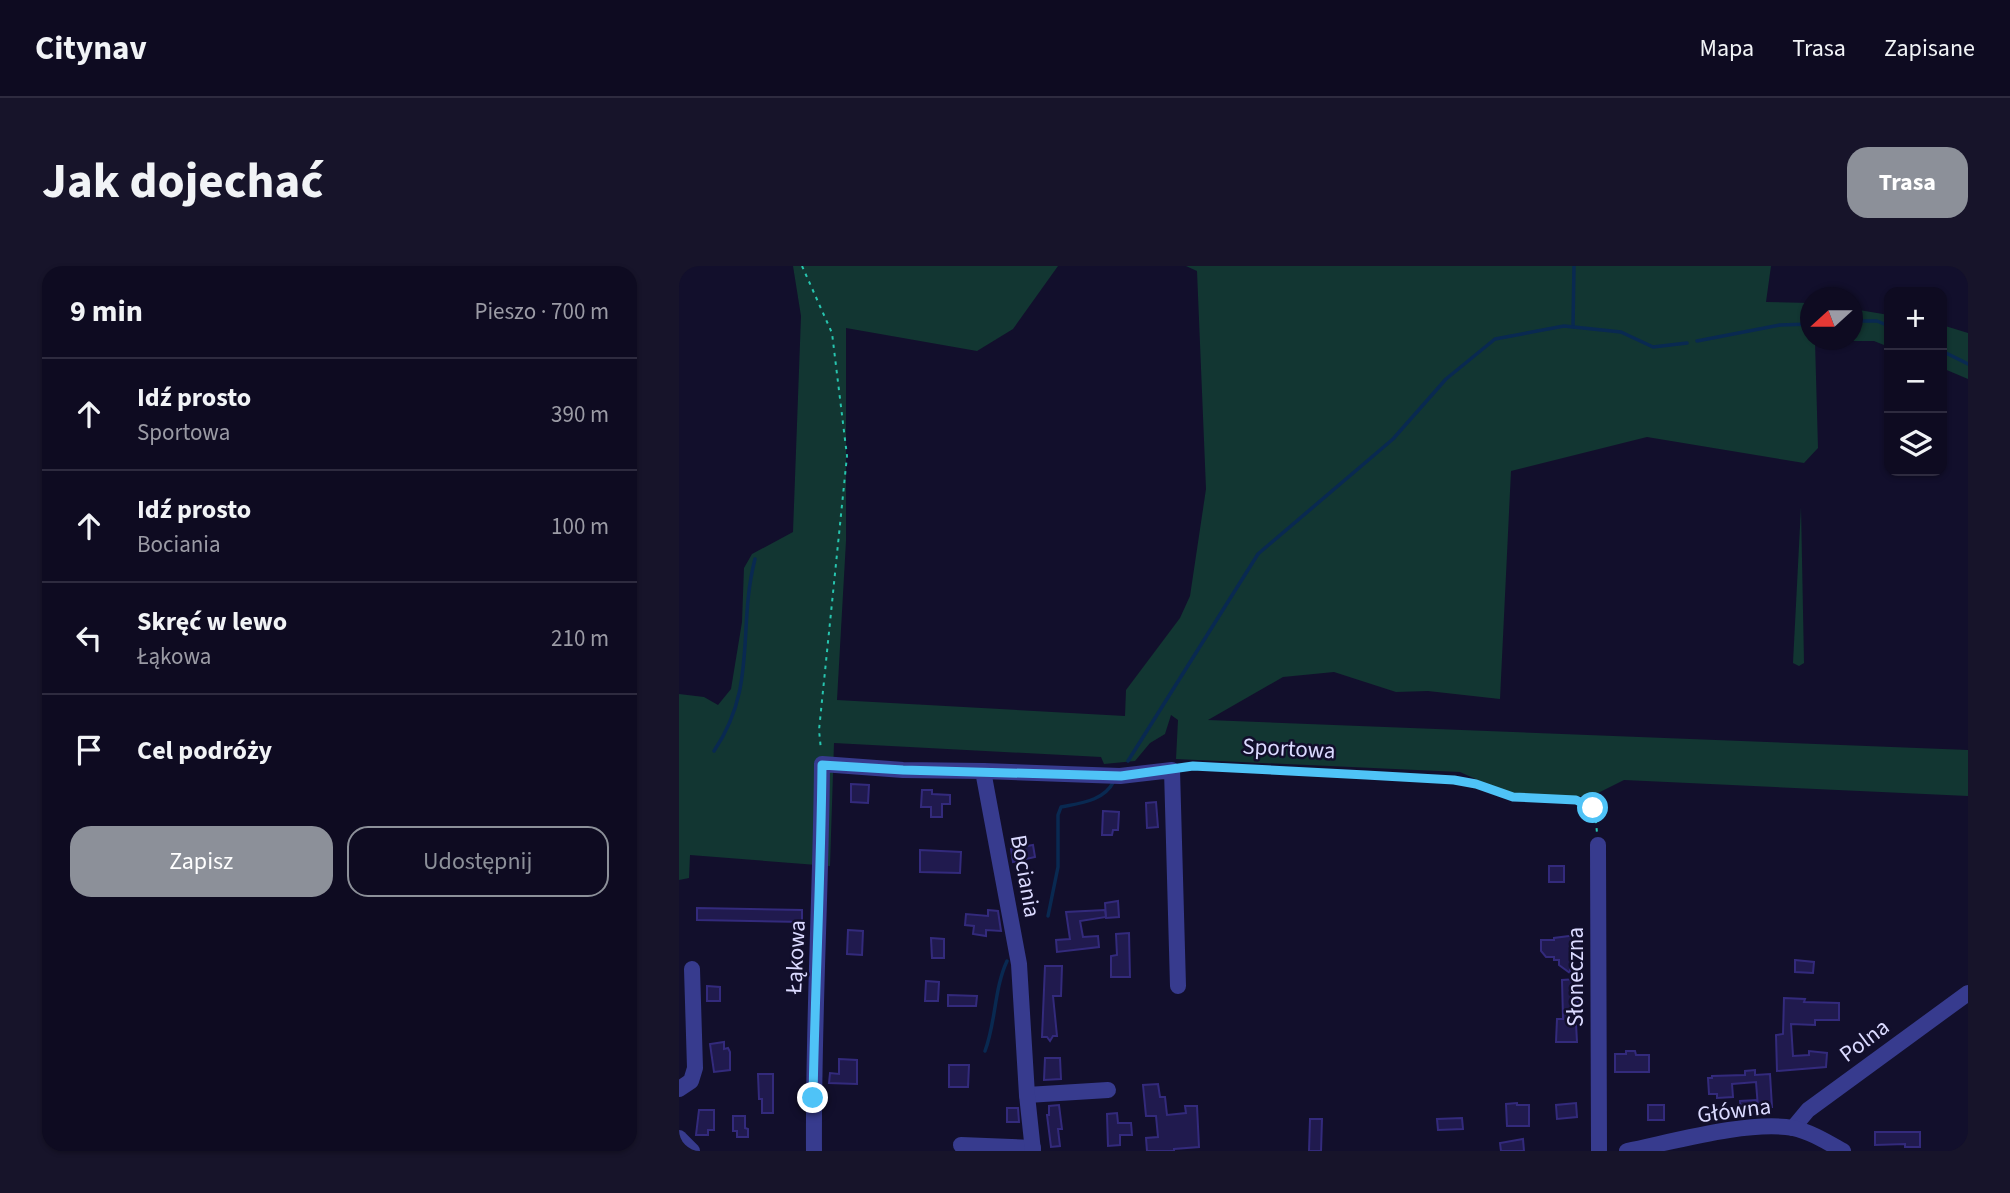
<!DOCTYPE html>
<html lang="pl">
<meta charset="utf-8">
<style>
body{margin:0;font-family:"Source Sans 3",sans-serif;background:#17142a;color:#f1f3f6}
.controls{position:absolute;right:21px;top:21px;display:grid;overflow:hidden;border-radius:14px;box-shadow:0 2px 5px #0004}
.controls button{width:63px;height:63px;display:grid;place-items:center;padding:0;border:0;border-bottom:2px solid #2e2b3f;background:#0e0b21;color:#f1f3f6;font:35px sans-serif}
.compass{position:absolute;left:1121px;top:21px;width:63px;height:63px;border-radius:50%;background:#0e0b21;box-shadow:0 2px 5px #0004;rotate:249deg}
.stop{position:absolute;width:21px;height:21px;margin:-16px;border:5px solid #4fc3f7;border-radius:50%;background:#fff}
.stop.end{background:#4fc3f7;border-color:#fff;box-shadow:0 2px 7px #0008}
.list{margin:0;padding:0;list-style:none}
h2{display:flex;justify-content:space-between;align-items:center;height:91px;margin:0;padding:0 28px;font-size:30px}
h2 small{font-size:23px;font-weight:400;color:#9b9ba5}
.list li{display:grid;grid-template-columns:46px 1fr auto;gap:21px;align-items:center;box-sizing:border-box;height:112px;padding:0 28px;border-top:2px solid #2e2b3f}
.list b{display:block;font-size:26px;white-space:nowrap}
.list p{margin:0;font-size:23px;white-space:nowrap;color:#9b9ba5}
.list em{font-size:23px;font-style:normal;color:#9b9ba5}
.actions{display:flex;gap:14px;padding:21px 28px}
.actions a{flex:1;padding:16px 0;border:2px solid #8c9099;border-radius:21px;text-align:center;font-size:24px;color:#8c9099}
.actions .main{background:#8c9099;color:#fff}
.icon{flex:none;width:38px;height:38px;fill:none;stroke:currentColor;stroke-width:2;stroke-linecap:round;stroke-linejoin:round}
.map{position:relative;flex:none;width:1289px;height:885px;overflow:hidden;border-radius:21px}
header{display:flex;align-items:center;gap:42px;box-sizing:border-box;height:98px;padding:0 35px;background:#0e0b21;border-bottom:2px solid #2e2b3f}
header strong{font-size:33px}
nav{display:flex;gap:38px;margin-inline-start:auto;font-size:24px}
.intro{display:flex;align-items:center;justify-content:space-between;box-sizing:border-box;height:168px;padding:0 42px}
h1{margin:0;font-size:49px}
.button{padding:18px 32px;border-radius:21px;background:#8c9099;color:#fff;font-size:24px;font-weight:700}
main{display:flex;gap:42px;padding:0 42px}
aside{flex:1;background:#0e0b21;border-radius:21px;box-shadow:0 2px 5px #0004}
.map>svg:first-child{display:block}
.green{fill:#123632}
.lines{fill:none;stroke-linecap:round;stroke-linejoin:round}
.stream{stroke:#092951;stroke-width:3.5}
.building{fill:#201a4e;stroke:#332a7c;stroke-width:2}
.path{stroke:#27c5af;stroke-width:2;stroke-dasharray:3.5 5;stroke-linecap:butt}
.minor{stroke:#373b8e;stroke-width:16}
.route{stroke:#4fc3f7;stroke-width:9}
.labels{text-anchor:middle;stroke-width:5;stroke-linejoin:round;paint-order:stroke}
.street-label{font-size:23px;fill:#dbdaff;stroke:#120f2c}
</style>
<header>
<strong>Citynav</strong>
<nav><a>Mapa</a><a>Trasa</a><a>Zapisane</a></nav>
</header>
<div class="intro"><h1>Jak dojechać</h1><a class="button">Trasa</a></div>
<main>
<aside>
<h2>9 min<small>Pieszo · 700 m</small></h2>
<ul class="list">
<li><svg class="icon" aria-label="ahead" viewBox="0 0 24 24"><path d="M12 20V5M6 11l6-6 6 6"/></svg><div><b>Idź prosto</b><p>Sportowa</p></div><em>390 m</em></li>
<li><svg class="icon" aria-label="ahead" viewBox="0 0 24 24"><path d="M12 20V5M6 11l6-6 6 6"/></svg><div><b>Idź prosto</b><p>Bociania</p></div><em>100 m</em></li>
<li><svg class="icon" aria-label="left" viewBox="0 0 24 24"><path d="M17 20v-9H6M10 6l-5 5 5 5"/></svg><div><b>Skręć w lewo</b><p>Łąkowa</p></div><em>210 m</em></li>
<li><svg class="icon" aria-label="arrive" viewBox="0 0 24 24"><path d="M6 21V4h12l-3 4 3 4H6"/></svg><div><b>Cel podróży</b></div></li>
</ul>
<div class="actions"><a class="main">Zapisz</a><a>Udostępnij</a></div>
</aside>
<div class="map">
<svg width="1289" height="885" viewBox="0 0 1289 885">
<rect width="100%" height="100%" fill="#120f2c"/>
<g class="green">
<path d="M114,0H379L334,63L298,85L167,62V275L158,434L446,450L447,424L501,352L511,330L527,223L518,5L507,0H1092L1087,36L1131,37L1132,74H1174V43L1210,49V81L1195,75H1136L1139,182L1125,197L968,171L832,205L821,433L749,425L717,426L655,406L604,411L529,454L1289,484V530L945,514L913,530L848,531L812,520L781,506L497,493L499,454L492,449L486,468L471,477L456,495L425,498L422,491L155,477L151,600L11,589L10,612L0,614V428L25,431L39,439L52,423L63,356L65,302L73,288L114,266L122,50Z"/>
<path d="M1263,59L1289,67V113L1263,102Z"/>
<path d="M1122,241L1125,397L1120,400L1114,397Z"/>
</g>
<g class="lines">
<g class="stream">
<path d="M1174,55H1198L1210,60"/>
<path d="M894,61L895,0"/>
<path d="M1018,75L1101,59L1132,58"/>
<path d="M1263,85L1289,98"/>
<path d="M35,485C79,420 58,363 76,293"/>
<path d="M449,495L579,288L714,173L767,113L816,73L885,60L942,66L974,81L1008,77"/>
<path d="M369,650L379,601V549L382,541C402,537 425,535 435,515"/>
<path d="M306,785C317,756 315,723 328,695"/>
</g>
</g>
<g class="building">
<path d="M172,518L190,519L189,537L172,536Z"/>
<path d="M243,524H253V528L271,529V538H263V551H252V541H242Z"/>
<path d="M477,536L479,561L468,562L467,537Z"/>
<path d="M424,545L440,546L439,564H434L433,569H423Z"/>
<path d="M354,579L356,591L334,596L332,583Z"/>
<path d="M241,584L282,586L281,607L241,606Z"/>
<rect x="870" y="600" width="15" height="16"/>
<path d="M439,635L440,651L427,652L426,637Z"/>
<path d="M18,642L123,644V656L18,654Z"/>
<path d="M309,644L319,645L322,665L307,664V670L294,668L295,660L286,659L287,648L309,650Z"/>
<path d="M426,644L427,651L401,655L404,671L419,670L420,681L378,686L377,674L391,673L387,646Z"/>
<path d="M169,664L184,665L183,689L168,688Z"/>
<path d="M450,667L451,711H432V690L438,689L437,668Z"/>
<path d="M890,670H901V681H891V707L880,699V694H875V691H867L862,685V674H875V672Z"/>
<path d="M252,672L265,673V692H253Z"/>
<path d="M1116,694L1135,696L1134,707L1116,706Z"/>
<path d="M366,700H383L382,730H374L378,770H374L371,775L368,771H363Z"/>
<path d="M898,713L899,738H896L898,776H877L878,753H884L883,714Z"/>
<path d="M247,715L260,716L259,735H246Z"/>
<path d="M28,720L41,721V735H28Z"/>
<path d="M269,729L298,730L297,740H269Z"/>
<path d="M1105,732L1126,733L1125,736L1160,737V754H1136V759L1112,758L1114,790L1130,789V785L1148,787L1147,801L1098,805L1097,769L1104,768Z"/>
<path d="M45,776V783L49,782L51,786V804L35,806L31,778Z"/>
<path d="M947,785H956L957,789H970V806H936V788H947Z"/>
<path d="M366,792H381L382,813L365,814Z"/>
<path d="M160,793L178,794V818L150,817L151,807L160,808Z"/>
<path d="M270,799H290L289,821H270Z"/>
<path d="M1076,804V809L1091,808L1093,841L1079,842L1077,816L1053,818L1054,831L1038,832V828H1030L1029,812H1033V810L1066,809V805Z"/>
<path d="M79,808H94V847H83V833H80Z"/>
<path d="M479,818L481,831H486L488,849L507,847L506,840H518L520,881L495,883V885H468L467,872L479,871L477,850H467L464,819Z"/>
<path d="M1078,834L1079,846L1062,847L1061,835Z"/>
<path d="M838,837V839H850V860H828L827,838Z"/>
<path d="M897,837L898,851L878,853L877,839Z"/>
<path d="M380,839L383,863H379L381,880L372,881L368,849H370V840Z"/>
<rect x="969" y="839" width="16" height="15"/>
<path d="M328,842H339L340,856H328Z"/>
<path d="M20,844H35V864H29V869H17Z"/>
<path d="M438,847L439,857H452L453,869H441V879L429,880L428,848Z"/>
<path d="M54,850H66V862L69,863V871H58V865H54Z"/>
<path d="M783,852L784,863L759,864L758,853Z"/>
<path d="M631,853H643L642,885H630Z"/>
<path d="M1196,866H1241V881H1226V878L1196,879Z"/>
<path d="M844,873L845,885H822L821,877Z"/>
</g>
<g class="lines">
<g class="path">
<path d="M123,0L153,67L168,190L140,464L142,484"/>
<path d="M506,502L514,500L775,514L797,518L834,531L905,536L916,546L918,567"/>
</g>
<g class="minor">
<path d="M304,505L441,510L493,504L499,720"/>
<path d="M919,579L920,885"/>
<path d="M0,823L12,815L16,802L13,703"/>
<path d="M348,829L429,824"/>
<path d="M1114,862L1129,844L1289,727"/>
<path d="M0,872L13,885"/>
<path d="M282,879L354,882"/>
<path d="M135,885C134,756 142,627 143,498L224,504L304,505L340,698L348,829L354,885"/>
<path d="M948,885C993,876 1070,854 1114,862C1132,866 1148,876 1164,885"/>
</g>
</g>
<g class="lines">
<path class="route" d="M134,832C136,721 142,610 143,499L224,504L442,510L514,500L687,509L775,514L797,518L834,531L897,534L914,542"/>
</g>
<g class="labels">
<g class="street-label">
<text transform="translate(610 482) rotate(3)" y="8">Sportowa</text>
<text transform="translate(347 610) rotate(80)" y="8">Bociania</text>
<text transform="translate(116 691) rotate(-87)" y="8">Łąkowa</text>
<text transform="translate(896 711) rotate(-90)" y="8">Słoneczna</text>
<text transform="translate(1185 774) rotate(-37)" y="8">Polna</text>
<text transform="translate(1055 844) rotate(-7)" y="8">Główna</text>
</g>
</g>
</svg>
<div class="controls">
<button>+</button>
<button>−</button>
<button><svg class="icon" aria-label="layers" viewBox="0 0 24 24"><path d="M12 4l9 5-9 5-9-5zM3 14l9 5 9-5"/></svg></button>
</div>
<svg class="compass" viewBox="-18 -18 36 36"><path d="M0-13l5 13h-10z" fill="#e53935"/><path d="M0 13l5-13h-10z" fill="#9b9ba5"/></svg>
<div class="stop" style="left:914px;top:542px"></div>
<div class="stop end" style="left:134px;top:832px"></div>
</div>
</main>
